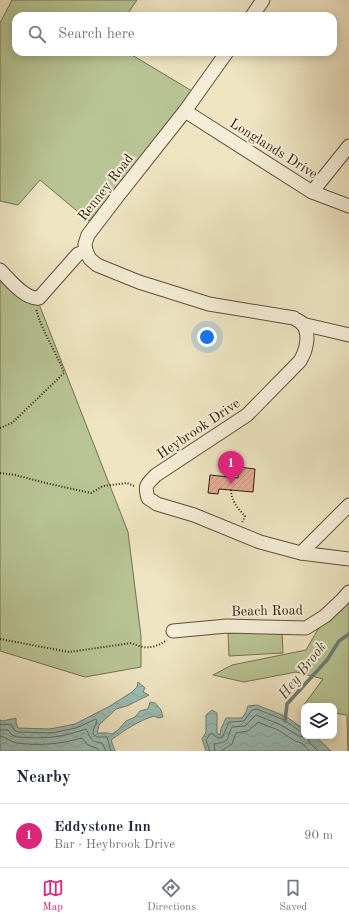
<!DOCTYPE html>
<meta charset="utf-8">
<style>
body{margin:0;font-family:"Old Standard TT",serif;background:#f2f2f3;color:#1f2937}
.controls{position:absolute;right:12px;bottom:12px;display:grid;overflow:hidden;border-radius:8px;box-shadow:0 2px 10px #0003}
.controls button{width:36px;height:36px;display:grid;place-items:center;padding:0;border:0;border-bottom:1px solid #e0e1e3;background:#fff;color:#1f2937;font:20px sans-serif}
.you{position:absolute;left:207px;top:337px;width:14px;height:14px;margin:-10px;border:3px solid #fff;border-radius:50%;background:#1a73e8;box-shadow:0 0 0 6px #1a73e833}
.badge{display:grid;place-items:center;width:26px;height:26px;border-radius:50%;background:#db2777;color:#fff;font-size:13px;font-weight:700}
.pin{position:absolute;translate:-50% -33px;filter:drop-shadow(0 1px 2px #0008)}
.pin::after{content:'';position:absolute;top:21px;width:14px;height:12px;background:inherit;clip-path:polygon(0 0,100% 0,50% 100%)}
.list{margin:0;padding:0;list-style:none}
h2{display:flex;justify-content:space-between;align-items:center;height:52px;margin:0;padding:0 16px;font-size:17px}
h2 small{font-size:13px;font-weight:400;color:#747a83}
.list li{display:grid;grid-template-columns:26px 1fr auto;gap:12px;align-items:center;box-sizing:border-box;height:64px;padding:0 16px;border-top:1px solid #e0e1e3}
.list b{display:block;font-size:15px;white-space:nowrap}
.list p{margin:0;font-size:13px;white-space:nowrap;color:#747a83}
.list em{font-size:13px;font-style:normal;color:#747a83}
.icon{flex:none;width:22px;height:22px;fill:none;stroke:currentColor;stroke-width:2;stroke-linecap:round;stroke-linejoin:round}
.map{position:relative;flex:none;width:349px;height:751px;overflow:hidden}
.search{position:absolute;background:#fff;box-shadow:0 2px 10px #0003;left:12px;right:12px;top:12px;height:44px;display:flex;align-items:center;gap:10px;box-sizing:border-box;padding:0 14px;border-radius:12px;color:#747a83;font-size:15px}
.sheet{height:116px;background:#fff}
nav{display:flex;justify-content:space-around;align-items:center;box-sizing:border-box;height:56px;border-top:1px solid #e0e1e3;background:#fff;font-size:11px;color:#747a83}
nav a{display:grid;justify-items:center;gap:2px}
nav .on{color:#db2777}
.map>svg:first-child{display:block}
.grass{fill:#b8c494;stroke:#767050}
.water{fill:url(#water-waves);stroke:#717d73}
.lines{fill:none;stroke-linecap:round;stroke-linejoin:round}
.shore{stroke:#676c62;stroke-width:1}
.stream{stroke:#717d73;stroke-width:3.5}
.building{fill:url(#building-hatch);stroke:#341b0c}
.street-casing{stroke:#624d3a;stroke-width:15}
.path{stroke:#341b0c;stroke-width:2;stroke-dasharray:1 2;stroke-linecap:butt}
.street{stroke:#f4edd7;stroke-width:13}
.labels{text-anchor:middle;stroke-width:4;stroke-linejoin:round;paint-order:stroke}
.street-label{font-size:14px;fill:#341b0c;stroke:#f4edd7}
.water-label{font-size:15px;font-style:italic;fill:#534c3f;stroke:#f4edd7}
</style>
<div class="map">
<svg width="349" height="751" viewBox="0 0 349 751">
<defs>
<pattern id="water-waves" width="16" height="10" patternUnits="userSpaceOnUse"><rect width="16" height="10" fill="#9abeb7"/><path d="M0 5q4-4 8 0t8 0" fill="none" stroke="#85a39c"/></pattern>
<pattern id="building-hatch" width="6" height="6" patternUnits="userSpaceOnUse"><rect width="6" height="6" fill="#e3ae95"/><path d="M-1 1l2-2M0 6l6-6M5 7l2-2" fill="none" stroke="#c3957f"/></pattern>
</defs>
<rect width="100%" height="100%" fill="#eee4c2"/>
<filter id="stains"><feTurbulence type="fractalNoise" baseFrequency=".005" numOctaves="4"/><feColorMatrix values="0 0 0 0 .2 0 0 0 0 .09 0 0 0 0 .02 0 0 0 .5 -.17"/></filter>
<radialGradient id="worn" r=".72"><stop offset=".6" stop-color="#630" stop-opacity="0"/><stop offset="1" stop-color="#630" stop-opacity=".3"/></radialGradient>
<g class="grass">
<path d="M12,0H137L126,16H16V52H127L197,94L89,221L40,180L18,205L0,201V23Z"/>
<path d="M0,268L37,299L128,532L141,636V667L85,677L0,651Z"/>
<path d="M349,596V751H348L347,715L334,713V706H304V710L301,709L323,679L296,672L244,682L213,675L232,665L306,650L320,626Z"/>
<path d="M282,631L283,653L229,656L228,633Z"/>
</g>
<g class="water">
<path d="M138,682L145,688L143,692L149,695L127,706L116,709L99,725L97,733H107L112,734L118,730L126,721L135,717L140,711L148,709L150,702L155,703L161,710L163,717L158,718L154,716C138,721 125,730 111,740L115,751H0V720L3,721L16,718V723L18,728L50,729L75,724L110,706L132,692L137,687Z"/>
<path d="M257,705L285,716L304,729V736H315L331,751H206L202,739L206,732V715L212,710L217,713V733L220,735L221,729L226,718H242L246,712L248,706Z"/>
</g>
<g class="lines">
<g class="shore">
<path d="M0,724L3,725L11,724L14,730L18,732L51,733L76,728L96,719L97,721L93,731V734L97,737H107L111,751"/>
<path d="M0,730H8L12,735L17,737C44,739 60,738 86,729C92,738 88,741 102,743L106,751"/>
<path d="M0,736C7,737 10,742 17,743C38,746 61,744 82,738L88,745L98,749L99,751"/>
<path d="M210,751L206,740L210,734H212L218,738H222L229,722L244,721L252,710L257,709L284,720L300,731L304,732"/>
<path d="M215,751L214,744C232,741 225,741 232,727L245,726L256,715L281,725L299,736L307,737L310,743L318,751"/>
<path d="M221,751L232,744L236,733L248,731L258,722L278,730L295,741L302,743L309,751"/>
</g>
<path class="stream" d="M285,721L287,704L327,660L339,641L349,634"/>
</g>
<path class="building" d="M239,467L255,469L253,492L219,489L218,494L208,493L210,475L238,478Z"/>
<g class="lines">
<defs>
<g id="street">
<path d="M252,16L263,0"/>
<path d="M185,111L312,192L349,206"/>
<path d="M312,192L349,146"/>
<path d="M86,251L90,259L97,265L139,282L209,304L294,318C296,320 300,321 302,323C311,334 306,351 300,361L247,415L156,475C147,484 144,485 148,498L157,504L194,515L260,542L301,553L349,559"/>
<path d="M0,270C9,279 25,300 39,298L78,254L86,251L85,244L88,235L117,197L185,111L227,52"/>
<path d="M302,324L349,335"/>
<path d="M301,553L349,505"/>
<path d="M173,631L227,626L306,628L325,616L342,600L349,592"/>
</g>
</defs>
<use href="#street" class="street-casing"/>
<g class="path">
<path d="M0,428L12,423L64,373C56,351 42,332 36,309"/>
<path d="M0,473L15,475L50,484L91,493L103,486L127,483L134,486"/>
<path d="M231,490C231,500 238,509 245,516L242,523"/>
<path d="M0,639L69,652L132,643C145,650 155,648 167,640"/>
</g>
<use href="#street" class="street"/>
</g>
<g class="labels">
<g class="street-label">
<text transform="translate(274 148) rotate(32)" y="5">Longlands Drive</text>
<text transform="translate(105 187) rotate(-52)" y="5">Renney Road</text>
<text transform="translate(198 428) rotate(-34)" y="5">Heybrook Drive</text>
<text transform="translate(267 610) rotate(-1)" y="5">Beach Road</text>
</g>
<g class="water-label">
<text transform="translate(302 670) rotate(-52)" y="5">Hey Brook</text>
</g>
</g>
<rect width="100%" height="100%" filter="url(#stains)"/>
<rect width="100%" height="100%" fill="url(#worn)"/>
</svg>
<div class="controls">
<button><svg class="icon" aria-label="layers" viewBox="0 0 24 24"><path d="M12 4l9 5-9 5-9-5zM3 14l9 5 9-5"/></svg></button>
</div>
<div class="you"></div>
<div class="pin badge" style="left:231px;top:484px">1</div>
<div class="search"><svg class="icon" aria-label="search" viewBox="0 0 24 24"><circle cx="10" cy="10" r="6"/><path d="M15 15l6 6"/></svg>Search here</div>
</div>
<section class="sheet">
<h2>Nearby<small></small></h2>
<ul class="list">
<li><span class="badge">1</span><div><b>Eddystone Inn</b><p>Bar · Heybrook Drive</p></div><em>90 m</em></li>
</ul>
</section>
<nav>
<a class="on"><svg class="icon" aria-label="map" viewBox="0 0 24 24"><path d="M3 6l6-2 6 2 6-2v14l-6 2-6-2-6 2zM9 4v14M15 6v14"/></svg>Map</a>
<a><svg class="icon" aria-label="directions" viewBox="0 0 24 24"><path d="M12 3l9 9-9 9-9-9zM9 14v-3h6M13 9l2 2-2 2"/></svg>Directions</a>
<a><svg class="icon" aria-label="saved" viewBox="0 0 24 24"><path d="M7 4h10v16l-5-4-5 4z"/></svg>Saved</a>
</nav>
